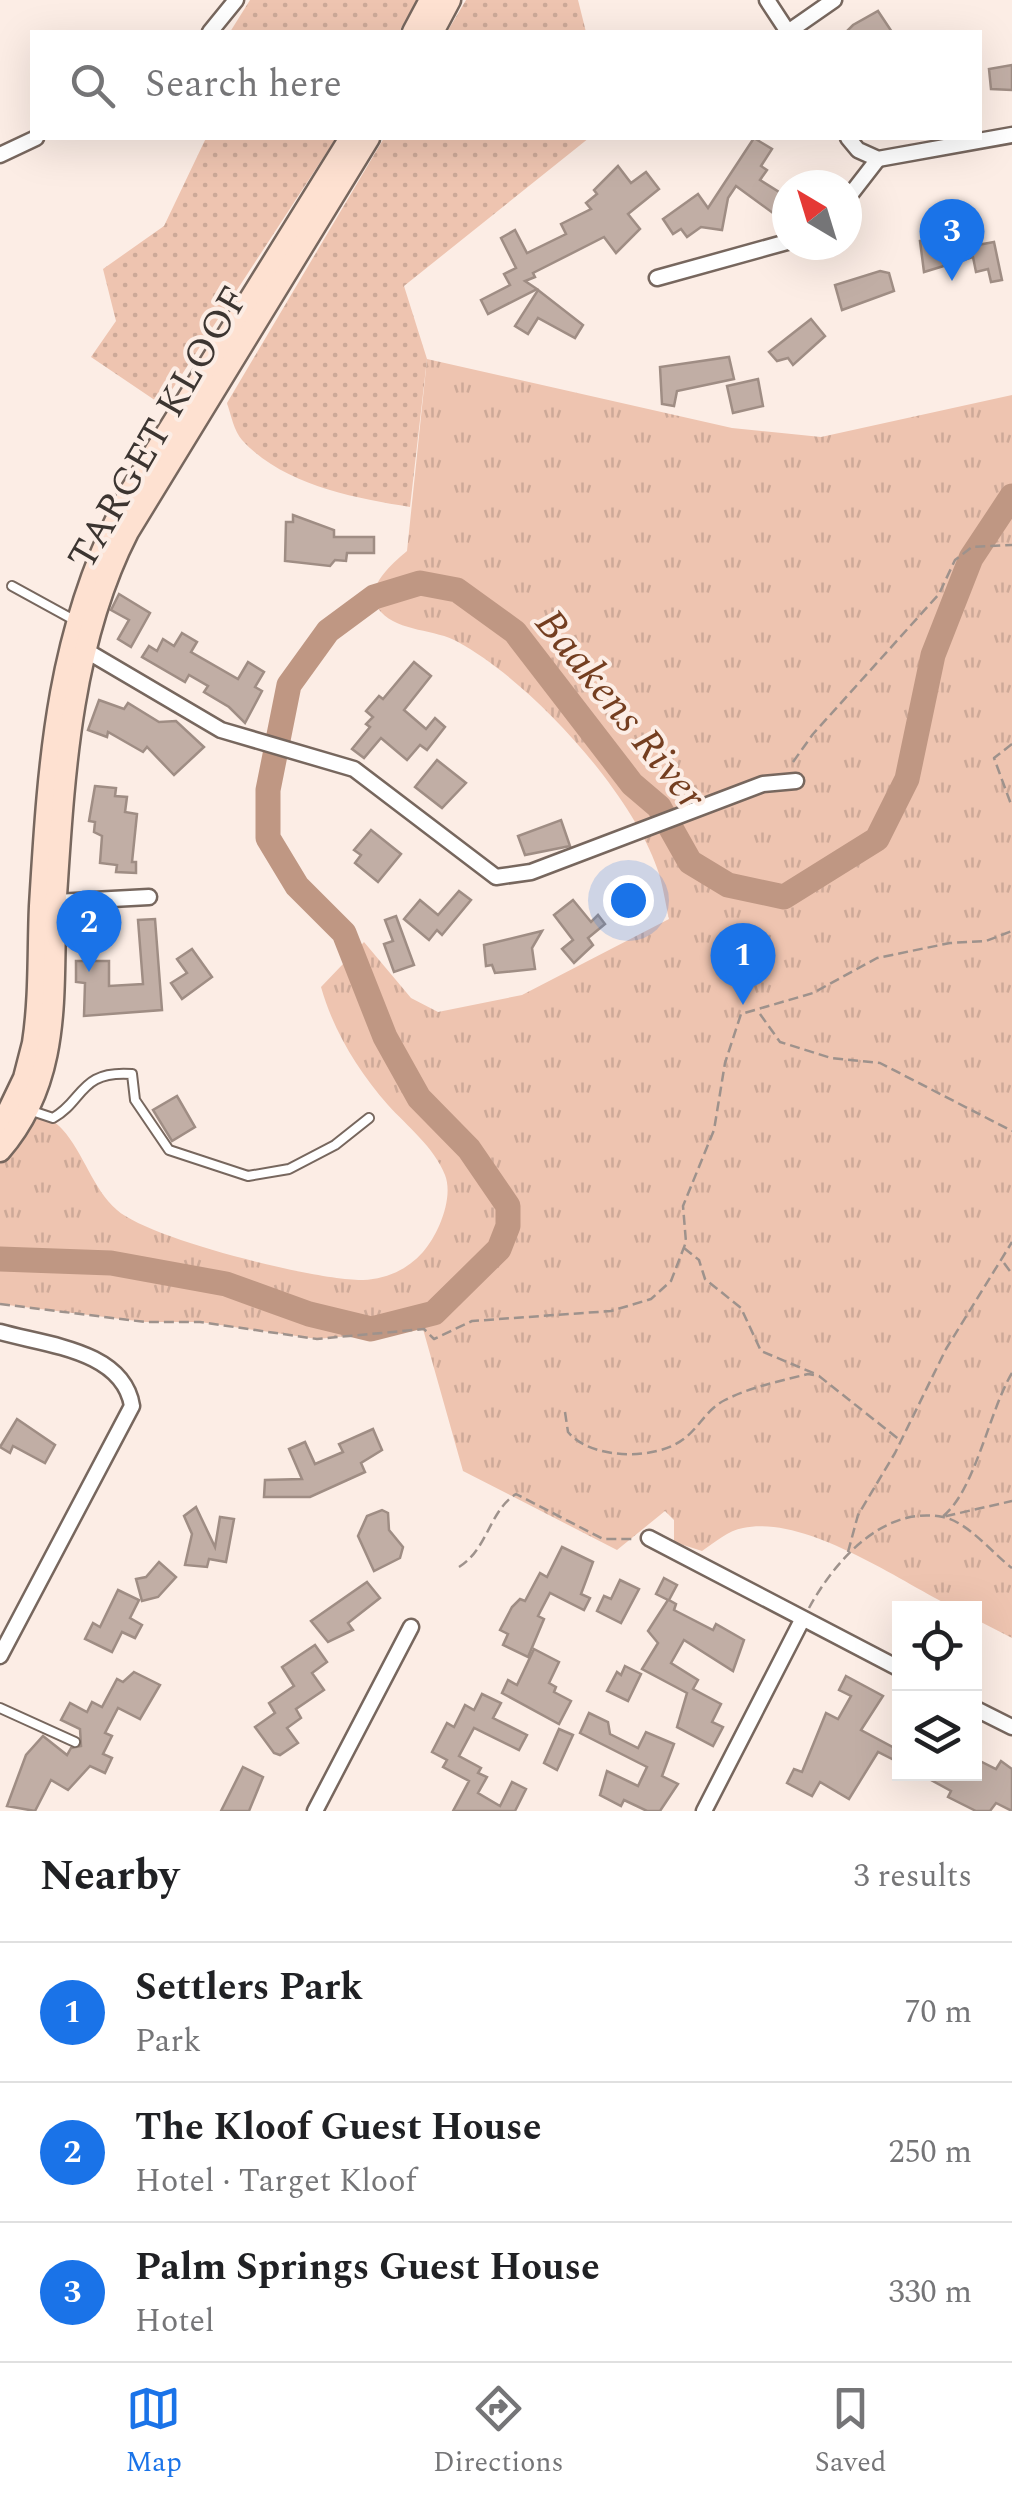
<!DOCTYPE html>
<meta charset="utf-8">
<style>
body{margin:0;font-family:Spectral,serif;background:#f6f6f6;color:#202124}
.controls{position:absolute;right:30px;bottom:30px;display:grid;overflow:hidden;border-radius:0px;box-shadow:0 10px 40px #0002}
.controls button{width:90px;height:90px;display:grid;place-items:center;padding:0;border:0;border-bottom:2px solid #e0e0e0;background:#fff;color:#202124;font:50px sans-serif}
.compass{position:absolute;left:772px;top:170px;width:90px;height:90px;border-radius:50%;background:#fff;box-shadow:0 10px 40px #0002;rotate:322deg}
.you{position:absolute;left:628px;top:900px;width:35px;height:35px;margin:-25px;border:8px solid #fff;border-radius:50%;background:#1a73e8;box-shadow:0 0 0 15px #1a73e833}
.badge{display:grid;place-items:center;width:65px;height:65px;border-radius:50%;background:#1a73e8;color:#fff;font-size:32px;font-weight:700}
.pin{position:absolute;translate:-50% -82px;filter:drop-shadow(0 2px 5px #0008)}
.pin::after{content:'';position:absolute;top:52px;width:35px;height:30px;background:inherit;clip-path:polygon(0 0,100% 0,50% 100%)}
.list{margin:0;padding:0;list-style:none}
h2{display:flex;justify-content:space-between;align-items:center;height:130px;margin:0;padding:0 40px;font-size:42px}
h2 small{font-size:32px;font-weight:400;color:#757577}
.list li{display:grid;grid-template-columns:65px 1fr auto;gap:30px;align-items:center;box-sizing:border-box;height:140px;padding:0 40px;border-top:2px solid #e0e0e0}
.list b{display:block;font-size:38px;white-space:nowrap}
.list p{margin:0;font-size:32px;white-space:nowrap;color:#757577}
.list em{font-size:32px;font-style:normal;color:#757577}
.icon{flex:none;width:55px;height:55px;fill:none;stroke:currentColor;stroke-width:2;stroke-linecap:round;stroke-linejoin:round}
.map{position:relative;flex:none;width:1012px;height:1811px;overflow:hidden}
.search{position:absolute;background:#fff;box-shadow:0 10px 40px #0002;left:30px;right:30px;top:30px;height:110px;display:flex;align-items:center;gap:25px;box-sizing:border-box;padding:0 35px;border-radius:0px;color:#757577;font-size:38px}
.sheet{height:550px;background:#fff}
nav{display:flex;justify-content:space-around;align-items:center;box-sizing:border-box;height:140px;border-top:2px solid #e0e0e0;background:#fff;font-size:28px;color:#757577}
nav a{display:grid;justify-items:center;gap:5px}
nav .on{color:#1a73e8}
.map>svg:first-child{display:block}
.grass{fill:url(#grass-dots)}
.park{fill:url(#park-tufts)}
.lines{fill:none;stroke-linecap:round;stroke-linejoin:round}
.river{stroke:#bf9783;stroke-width:25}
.building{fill:#c1aea5;stroke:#9f8d84;stroke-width:2.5}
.service-casing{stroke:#77675e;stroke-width:12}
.minor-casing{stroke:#77675e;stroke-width:19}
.secondary-casing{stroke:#77675e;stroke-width:25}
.path{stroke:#9e928c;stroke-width:2.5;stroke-dasharray:10 5;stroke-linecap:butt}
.service{stroke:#fff;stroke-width:8}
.minor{stroke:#fff;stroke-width:14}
.secondary{stroke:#fee1d1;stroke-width:20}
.labels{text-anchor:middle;stroke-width:8;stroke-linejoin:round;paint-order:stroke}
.street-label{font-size:40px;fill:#3c3531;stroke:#fcede5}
.water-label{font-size:42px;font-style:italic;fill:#743e20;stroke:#fcede5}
</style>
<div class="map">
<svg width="1012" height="1811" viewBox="0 0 1012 1811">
<defs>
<pattern id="grass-dots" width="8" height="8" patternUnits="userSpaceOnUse" patternTransform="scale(2.5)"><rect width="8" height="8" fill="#eec4b0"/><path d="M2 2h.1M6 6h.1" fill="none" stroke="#cda998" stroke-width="1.8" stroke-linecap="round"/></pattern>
<pattern id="park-tufts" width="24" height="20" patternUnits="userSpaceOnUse" patternTransform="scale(2.5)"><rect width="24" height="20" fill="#eec4b0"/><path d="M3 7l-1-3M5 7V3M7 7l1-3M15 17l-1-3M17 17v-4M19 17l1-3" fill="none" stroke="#cda998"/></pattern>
</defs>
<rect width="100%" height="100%" fill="#fcede5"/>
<g class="grass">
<path d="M250,0H417L399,32H230Z"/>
<path d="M466,0H578L586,32H447Z"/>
<path d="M206,138H336L162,405L91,357L116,321L103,269L164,226Z"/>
<path d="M384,138H589L404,286L427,359L410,507C353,498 283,485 242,440C234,431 231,415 227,403Z"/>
</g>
<path class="park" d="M427,359L732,428L821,437L1012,395V1638L975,1619L974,1608H954C898,1580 806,1515 743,1528C729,1530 714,1543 702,1551L674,1542V1520L665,1511L617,1550L463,1471L423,1329L317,1339L200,1322H145L0,1304V1102C17,1109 51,1115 62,1129C84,1153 92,1188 117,1210C149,1239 318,1281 363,1280C386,1279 407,1270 423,1252C438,1235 454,1198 445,1175C434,1147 407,1126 388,1105C358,1071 333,1030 321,987L364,942L411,998L438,1012L522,995L669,919C665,902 663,884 657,868C630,790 530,681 458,642C436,629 399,632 381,612C360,590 392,564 407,551Z"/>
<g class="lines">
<path class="river" d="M0,1259L111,1263L226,1284L309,1314L371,1329L434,1313L499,1249L508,1226V1206L469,1149L419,1098L385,1037L344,933L297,886L268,838V790L289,685L328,631L374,597L420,583L457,590L515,632L632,784L659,807L690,862L728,885L784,897L877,839L907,779L933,655L971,558L1012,496"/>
</g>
<g class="building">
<path d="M878,11L892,32H846L853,25Z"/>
<path d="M1012,65V90L991,89L989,69Z"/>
<path d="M754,138L772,149L761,166L767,170L760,180L787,197L777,216L736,186L728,198L722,230L701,227L687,237L681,229L673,234L663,219L698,194L708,208Z"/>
<path d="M618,166L631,183L646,172L659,189L628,214L640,229L616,253L604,237L533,273L535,277L525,281L537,289L488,314L481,300L510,285L504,274L516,268L501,238L515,230L527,253L566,234L561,224L591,209L586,203L597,194L594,190Z"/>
<path d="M968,230L972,246L994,242L1002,280L991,282L988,269L976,272L973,257L924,272L920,241Z"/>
<path d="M880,271L889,273L894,291L842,310L835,285Z"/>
<path d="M538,290L583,325L575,338L538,318L528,334L515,326Z"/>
<path d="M811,319L825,336L793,365L788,358L777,361L769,352Z"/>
<path d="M729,357L734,379L677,391L674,406L662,404L660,367Z"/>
<path d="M758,379L763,406L733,413L727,386Z"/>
<path d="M293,515L334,530V537H374V553H347L346,561L335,560L330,566L285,561L286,522H293Z"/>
<path d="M119,594L150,613L131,647L118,639L129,620L111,610Z"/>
<path d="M182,633L197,642L191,652L238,679L248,662L264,672L255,687L262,691L245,723L229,707L204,692L208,686L189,675L185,682L142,657L149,646L157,651L163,639L174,646Z"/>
<path d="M414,662L431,676L404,710L426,729L435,718L445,727L427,750L420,745L407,760L381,738L364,758L352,749L370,727L366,724L373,717L366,711L379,696L383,699Z"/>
<path d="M99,700L124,709L128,703L159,722L176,721L204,747L174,775L147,747L143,752L108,732L107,737L88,730Z"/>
<path d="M437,760L466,783L442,808L415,787Z"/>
<path d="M95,786L116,788L115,796L127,797L125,812L137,814L132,862H136V873L116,872L117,865L100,863L102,836L94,832L95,822L89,821Z"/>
<path d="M561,820L570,846L525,855L518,836Z"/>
<path d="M371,830L401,854L378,882L355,863L361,855L354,850Z"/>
<path d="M459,891L471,900L442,935L437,930L429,940L404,919L420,900L438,915Z"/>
<path d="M573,900L591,922L598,915L605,924L588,938L593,945L574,963L562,949L573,940L554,915Z"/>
<path d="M396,916L414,965L394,972L384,944L393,941L385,920Z"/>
<path d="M155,919L162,1010L84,1016L85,983L76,982V961H109V986L143,984L138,920Z"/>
<path d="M542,931L532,948L535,969L495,973L492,965L486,966L484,945Z"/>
<path d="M192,949L212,977L182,999L171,983L187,973L177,959Z"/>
<path d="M177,1096L195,1127L172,1141L153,1110Z"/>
<path d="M17,1419L55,1445L45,1463L13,1446L10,1453L0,1447Z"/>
<path d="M373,1429L382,1450L361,1463L365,1472L310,1497H264L265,1480L302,1479L289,1449L305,1442L315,1464L343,1452L339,1444Z"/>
<path d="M196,1507L215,1547L220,1517L234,1519L226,1562L209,1559L207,1567L185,1565L192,1534L184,1516Z"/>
<path d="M382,1510L388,1513L389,1530L403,1547L400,1558L374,1571L358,1536L367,1516Z"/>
<path d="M562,1547L593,1562L581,1594L590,1598L584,1610L550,1593L538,1616L544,1619L528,1657L503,1645L508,1634L500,1630L512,1607L520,1599L525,1601L540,1573L547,1577Z"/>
<path d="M159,1562L176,1577L158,1597L142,1601L136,1579L146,1577Z"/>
<path d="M664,1578L677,1585L669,1600L676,1604L674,1610L713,1630L716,1624L744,1640L733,1671L684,1640L671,1663L698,1680L693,1689L721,1704L712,1722L723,1727L713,1746L677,1727L687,1693L642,1669L658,1643L648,1631L668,1600L656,1594Z"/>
<path d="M620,1580L639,1589L621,1623L597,1611L604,1596L611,1599Z"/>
<path d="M367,1582L380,1598L348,1623L353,1630L328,1642L311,1621Z"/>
<path d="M118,1590L139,1600L130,1618L142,1625L135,1638L122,1632L112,1652L85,1639L93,1623L100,1627Z"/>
<path d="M315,1645L327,1662L312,1673L324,1690L296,1709L301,1718L287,1728L298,1743L280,1755L274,1753L255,1727L275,1713L269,1703L294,1686L282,1667Z"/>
<path d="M534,1649L559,1662L549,1683L556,1687L554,1692L571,1701L559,1724L502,1693L508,1680L517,1685Z"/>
<path d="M625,1666L641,1674L628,1701L607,1691L617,1672L621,1675Z"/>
<path d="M134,1672L160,1685L140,1719L118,1708L105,1733L112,1736L103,1754L112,1758L105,1773L90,1766L68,1790L51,1780L35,1811L7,1806L26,1755L43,1736L67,1755L71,1748L81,1746L80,1729L61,1720L70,1703L87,1712L92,1702L102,1707L117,1679L123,1682Z"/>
<path d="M846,1676L883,1696L861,1730L900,1751V1763L878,1752L849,1799L820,1782L812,1796L787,1783L794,1769L802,1772L826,1713L838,1719L851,1696L839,1690Z"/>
<path d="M482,1694L501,1703L493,1718L527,1735L519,1750L474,1728L459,1756L481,1768L478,1773L487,1777L478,1793L500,1806L512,1782L526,1789L515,1811H453L469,1781L443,1767L447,1760L432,1752L447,1723L454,1727L465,1705L474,1710Z"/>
<path d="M589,1713L608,1722L610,1734L638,1748L646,1732L674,1744L662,1776L678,1784L660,1811H647L624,1800L621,1806L600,1795L607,1771L638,1786L647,1767L580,1733Z"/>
<path d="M559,1729L573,1735L557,1770L544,1763Z"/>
<path d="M974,1758L996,1769L1001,1761L1012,1769V1811L996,1803L990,1811H976L948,1797L951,1791L920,1774H974Z"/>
<path d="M243,1767L263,1777L249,1811H221Z"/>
</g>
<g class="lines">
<defs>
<g id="service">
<path d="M12,586L74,620"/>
<path d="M29,1110L53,1118C84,1101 79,1070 132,1074L135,1100L169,1150L248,1176L289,1169L335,1145L369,1118"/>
<path d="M0,1708L75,1742"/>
</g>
<g id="minor">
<path d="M767,0L788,32"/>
<path d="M210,32L236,0"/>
<path d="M788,32L834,0"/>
<path d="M848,138L858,150L878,159L1012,135"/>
<path d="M0,155L36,138"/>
<path d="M847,199L878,159"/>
<path d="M657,278L787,242"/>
<path d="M80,647L221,730L354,769L496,877L531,872L763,784L796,781"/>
<path d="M56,902L149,897"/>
<path d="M0,1332C45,1345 123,1350 132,1406L0,1656"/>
<path d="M649,1538L900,1669"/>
<path d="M974,1708L1012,1727"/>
<path d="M315,1811L411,1627"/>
<path d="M704,1811L801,1622"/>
</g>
<g id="secondary">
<path d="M413,32L430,0"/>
<path d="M433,32L450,0"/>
<path d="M0,1128L24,1078L33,1043C40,997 38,952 40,906C49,756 57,627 130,492L350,138"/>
<path d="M0,1151C65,1076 51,987 56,896C64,774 71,643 128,532L369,138"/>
</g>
</defs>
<use href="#service" class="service-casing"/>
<use href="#minor" class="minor-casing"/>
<use href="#secondary" class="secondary-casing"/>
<g class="path">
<path d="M1012,744L994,758L1012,807"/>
<path d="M793,762L813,734L939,594L955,560L972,547L1012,545"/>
<path d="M760,1014L780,1042L831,1058L880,1063L1012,1131"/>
<path d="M684,1248L699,1260L705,1279L741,1308L761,1351L818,1375"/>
<path d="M1004,1263L1012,1274"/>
<path d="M0,1304L145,1322H200L317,1339L424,1329L434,1339L472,1321L611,1311L651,1299L671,1281L686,1242L683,1206L714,1130L725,1063L741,1014L813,993L877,958L950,943L986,941L1012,931"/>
<path d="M1012,1373C989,1411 975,1492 942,1517L1012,1501"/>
<path d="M565,1412L568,1432C591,1460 657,1461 685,1438C700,1426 707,1409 725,1400C751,1387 780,1381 808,1374L819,1376L901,1441"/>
<path d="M848,1552L858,1515L895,1453L946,1349L1012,1242"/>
<path d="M459,1567C488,1549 489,1511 516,1494L603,1539H636"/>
<path d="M809,1608C834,1562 883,1505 943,1517C968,1522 992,1553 1012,1568"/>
</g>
<use href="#service" class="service"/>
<use href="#minor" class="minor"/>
<use href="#secondary" class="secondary"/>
</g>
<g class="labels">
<g class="street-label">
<text transform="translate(157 427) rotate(-60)" y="14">TARGET KLOOF</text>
</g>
<g class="water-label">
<text transform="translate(622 708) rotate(51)" y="15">Baakens River</text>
</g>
</g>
</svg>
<div class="controls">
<button><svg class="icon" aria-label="locate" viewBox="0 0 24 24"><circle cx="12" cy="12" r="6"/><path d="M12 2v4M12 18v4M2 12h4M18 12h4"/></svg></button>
<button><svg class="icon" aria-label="layers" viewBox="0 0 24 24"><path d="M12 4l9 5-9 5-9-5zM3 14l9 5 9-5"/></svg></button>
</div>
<svg class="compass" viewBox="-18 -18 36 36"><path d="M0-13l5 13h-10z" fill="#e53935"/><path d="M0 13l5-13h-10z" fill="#757577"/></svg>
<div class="you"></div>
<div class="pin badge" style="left:743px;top:1005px">1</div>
<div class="pin badge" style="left:89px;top:972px">2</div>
<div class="pin badge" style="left:952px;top:281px">3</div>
<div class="search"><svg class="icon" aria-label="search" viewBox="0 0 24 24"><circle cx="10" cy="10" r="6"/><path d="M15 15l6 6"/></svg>Search here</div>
</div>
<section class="sheet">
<h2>Nearby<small>3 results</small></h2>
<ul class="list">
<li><span class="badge">1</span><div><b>Settlers Park</b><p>Park</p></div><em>70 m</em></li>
<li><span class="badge">2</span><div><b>The Kloof Guest House</b><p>Hotel · Target Kloof</p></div><em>250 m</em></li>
<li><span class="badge">3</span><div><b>Palm Springs Guest House</b><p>Hotel</p></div><em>330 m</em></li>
</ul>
</section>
<nav>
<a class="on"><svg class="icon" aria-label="map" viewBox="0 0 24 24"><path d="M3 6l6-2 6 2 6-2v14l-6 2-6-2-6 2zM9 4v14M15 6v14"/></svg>Map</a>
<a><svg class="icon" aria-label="directions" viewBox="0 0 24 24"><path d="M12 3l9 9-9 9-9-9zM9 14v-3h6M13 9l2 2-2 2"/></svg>Directions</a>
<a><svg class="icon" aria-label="saved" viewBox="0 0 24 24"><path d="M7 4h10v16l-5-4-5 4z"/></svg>Saved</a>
</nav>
